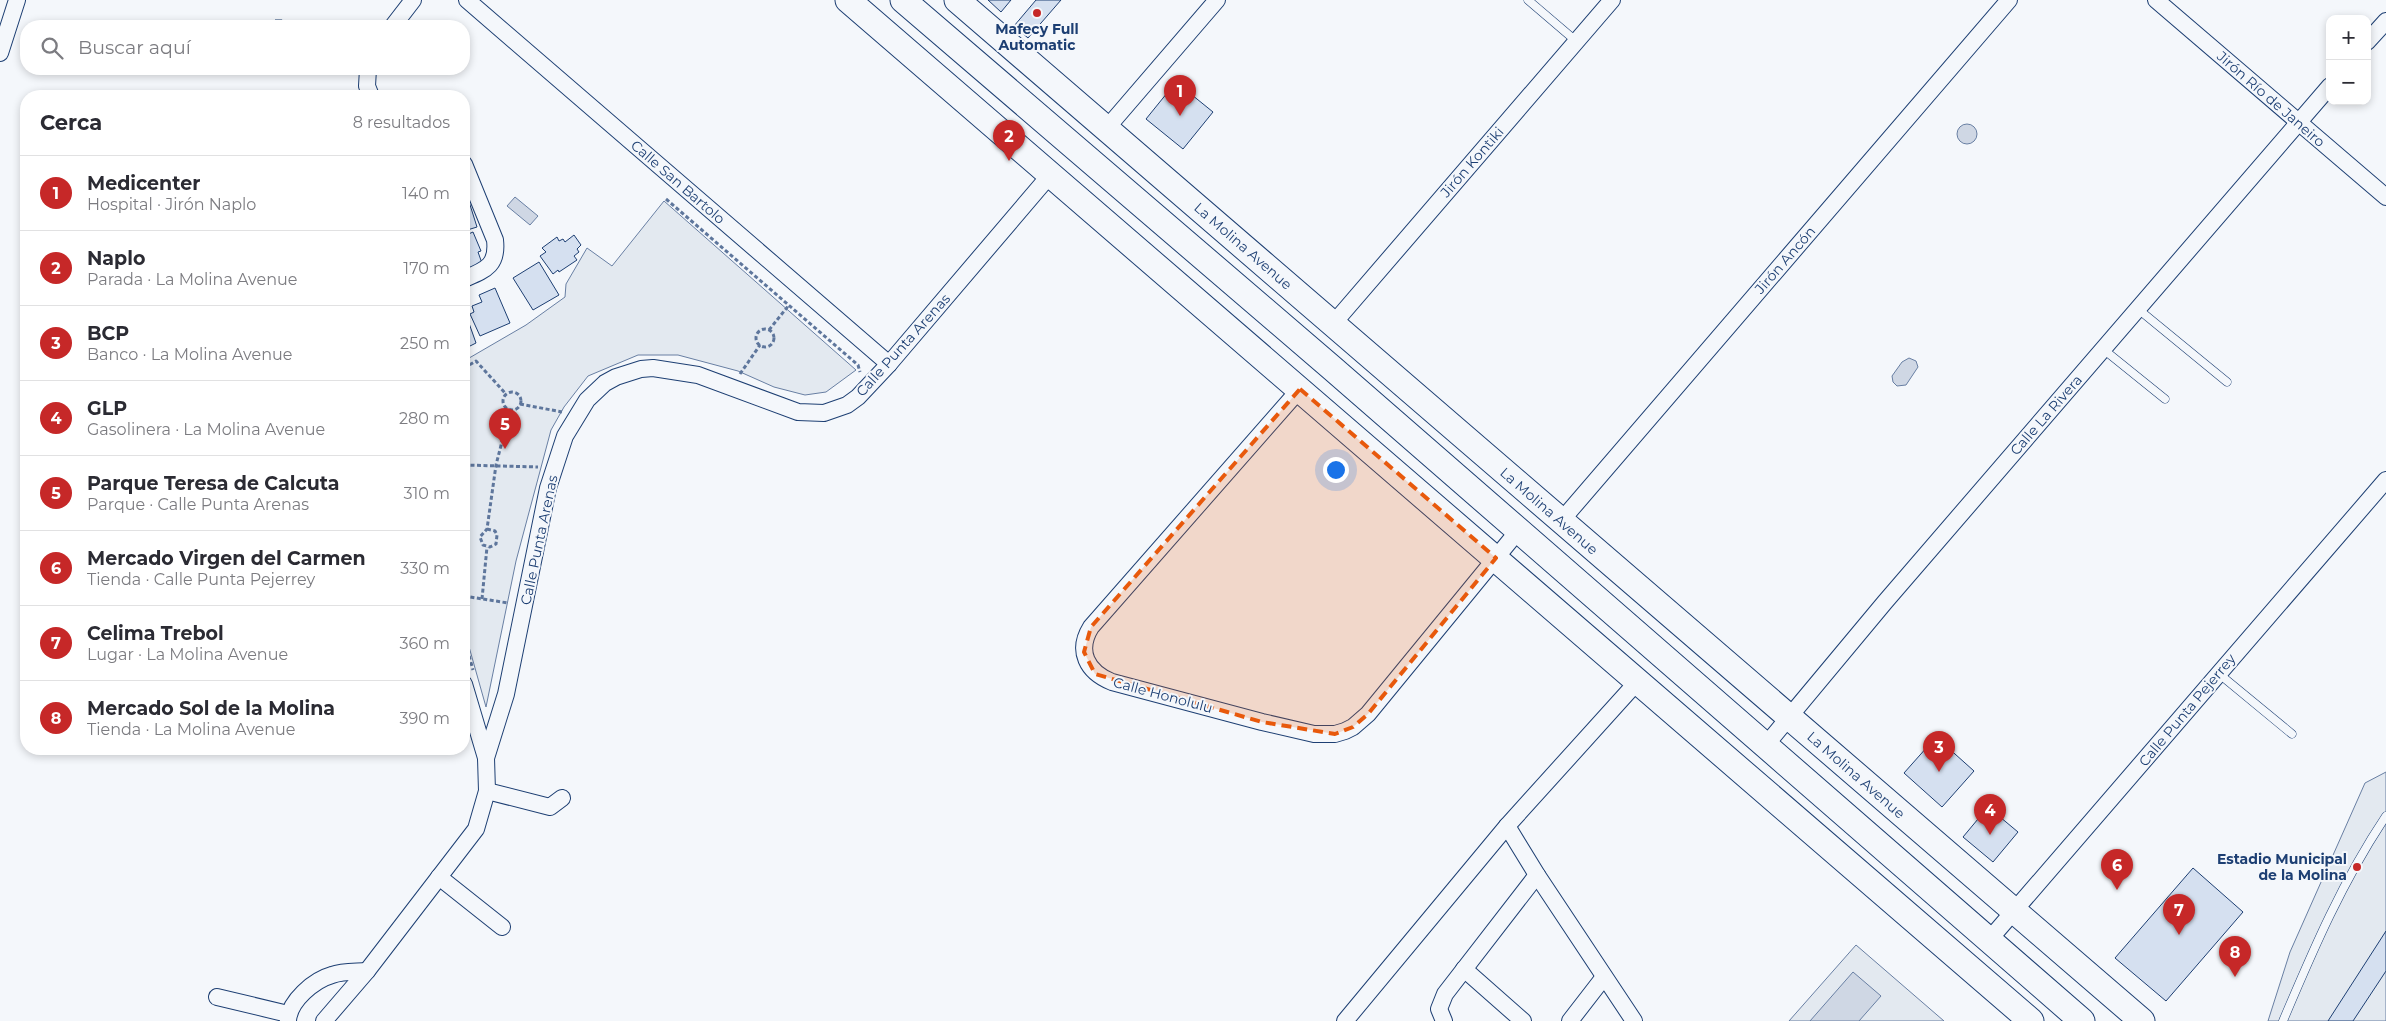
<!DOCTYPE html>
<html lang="es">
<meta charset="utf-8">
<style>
body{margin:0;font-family:Montserrat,sans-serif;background:#f7f7f7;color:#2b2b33}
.controls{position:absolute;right:15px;top:15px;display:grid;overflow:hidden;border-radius:10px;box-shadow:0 2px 8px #0003}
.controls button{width:45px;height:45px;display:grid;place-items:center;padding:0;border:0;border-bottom:1px solid #e1e1e2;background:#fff;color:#2b2b33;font:25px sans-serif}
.you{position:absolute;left:1335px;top:469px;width:18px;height:18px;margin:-12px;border:4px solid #fff;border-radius:50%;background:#1a73e8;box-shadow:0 0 0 8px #1a73e833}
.badge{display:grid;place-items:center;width:32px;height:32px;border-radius:50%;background:#c62828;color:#fff;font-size:16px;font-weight:700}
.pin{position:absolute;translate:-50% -41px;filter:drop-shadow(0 1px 2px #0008)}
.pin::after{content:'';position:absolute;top:26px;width:18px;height:15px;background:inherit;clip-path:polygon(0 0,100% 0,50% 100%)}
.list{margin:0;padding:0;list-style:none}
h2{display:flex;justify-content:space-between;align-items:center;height:65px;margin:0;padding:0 20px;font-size:21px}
h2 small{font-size:16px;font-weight:400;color:#7c7c81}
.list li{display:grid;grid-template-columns:32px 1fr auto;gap:15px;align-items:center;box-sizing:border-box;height:75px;padding:0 20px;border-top:1px solid #e1e1e2}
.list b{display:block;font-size:19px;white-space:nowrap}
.list p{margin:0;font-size:16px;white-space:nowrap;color:#7c7c81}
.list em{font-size:16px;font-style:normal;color:#7c7c81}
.icon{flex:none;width:28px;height:28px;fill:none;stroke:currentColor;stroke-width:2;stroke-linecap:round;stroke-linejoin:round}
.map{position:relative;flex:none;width:2386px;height:1021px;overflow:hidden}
.search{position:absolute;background:#fff;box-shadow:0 2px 8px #0003;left:20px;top:20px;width:450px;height:55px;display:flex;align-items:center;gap:12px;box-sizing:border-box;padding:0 18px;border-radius:20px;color:#7c7c81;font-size:19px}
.panel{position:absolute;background:#fff;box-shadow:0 2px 8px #0003;left:20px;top:90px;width:450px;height:665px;border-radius:20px}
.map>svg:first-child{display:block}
.green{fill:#e3e9f0;stroke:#687fa3}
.water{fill:#cfd7e4;stroke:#687fa3}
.building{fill:#d5e0f0;stroke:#1d3f73}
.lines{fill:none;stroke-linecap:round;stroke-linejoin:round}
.lane-casing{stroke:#1d3f73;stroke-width:9}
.street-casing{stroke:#1d3f73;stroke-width:18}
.primary-casing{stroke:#1d3f73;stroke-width:27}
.path{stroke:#5e769c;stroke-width:3;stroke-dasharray:4 2.5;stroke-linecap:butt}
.lane{stroke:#f4f7fb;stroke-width:8}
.street{stroke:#f4f7fb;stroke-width:16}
.primary{stroke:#f4f7fb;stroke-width:25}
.marked{fill:#e8590c;fill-opacity:0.2;stroke:#e8590c;stroke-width:4;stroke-dasharray:10 6;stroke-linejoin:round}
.poi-dot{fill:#c62828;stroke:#f4f7fb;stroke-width:2}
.labels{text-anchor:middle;stroke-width:4;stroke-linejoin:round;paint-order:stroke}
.poi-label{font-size:14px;font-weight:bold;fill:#1d3f73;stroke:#f4f7fb}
.street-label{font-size:14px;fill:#1d3f73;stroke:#f4f7fb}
</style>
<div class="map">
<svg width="2386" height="1021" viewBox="0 0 2386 1021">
<rect width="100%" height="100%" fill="#f4f7fb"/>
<g class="green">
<path d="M664,201L856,370L826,392L805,395L774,387L738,371L678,355H638L588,376L564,407L551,430L516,561L486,707L464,629V361L526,325L565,297L566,284L587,248L612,266Z"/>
<path d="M2386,772V1021H2268L2290,952L2365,783Z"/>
<path d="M1856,945L1944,1021H1789Z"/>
</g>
<g class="water">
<circle cx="1967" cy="134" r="10"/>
<path d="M515,197L538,216L530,225L507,206Z"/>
<path d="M1909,358L1916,361L1918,367L1906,385L1897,386L1893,382L1892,376L1902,362Z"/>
<path d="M1853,972L1881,996L1859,1021H1810Z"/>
</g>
<g class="building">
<path d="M988,0H1011L1001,12Z"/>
<path d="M1036,0H1061L1028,38L1014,26Z"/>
<path d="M275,20H282L289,26H252L251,23L272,24Z"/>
<path d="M285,69H298V73L284,74Z"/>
<path d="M1176,82L1213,112L1183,149L1146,119Z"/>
<path d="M465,189L477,227L464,231V190Z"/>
<path d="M473,232L481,251L478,252L483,266L466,273L464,268V236Z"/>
<path d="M574,235L581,245L577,249L579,252L574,256L577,260L559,272L558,270L553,274L540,256L546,252L542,248L557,237L559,241L563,239L565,242Z"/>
<path d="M539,262L559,295L533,310L513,278Z"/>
<path d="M495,288L510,323L480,336L470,314L474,312L472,306L482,302L479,295Z"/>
<path d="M464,309L476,343L464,349Z"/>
<path d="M1936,737L1974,771L1942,807L1904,773Z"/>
<path d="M1988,807L2018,832L1993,862L1963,837Z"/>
<path d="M2193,868L2243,912L2166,1001L2115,958Z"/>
<path d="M2386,931V971L2353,1021H2328Z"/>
</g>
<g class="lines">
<defs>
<g id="lane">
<path d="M1528,0L1576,41"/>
<path d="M2138,309L2227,382"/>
<path d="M2103,349L2165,399"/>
<path d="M2218,673L2292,734"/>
<path d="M2283,1021C2313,950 2343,880 2386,816"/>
</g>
<g id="street">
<path d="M467,0L889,364"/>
<path d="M2156,0L2386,197"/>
<path d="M393,26L413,0"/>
<path d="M2367,42L2386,21"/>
<path d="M0,53L17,0"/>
<path d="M368,69L367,86L371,96"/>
<path d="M1106,129L1217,0"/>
<path d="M464,164L495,240C498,266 485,270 464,279"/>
<path d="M1333,324L1612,0"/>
<path d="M1300,389L1091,627C1076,651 1087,672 1112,682L1262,722L1314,734H1335L1345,731L1353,727L1368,714L1518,531"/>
<path d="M1561,521L2009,0"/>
<path d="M464,684L486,758"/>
<path d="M1765,746L1885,602L2330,86"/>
<path d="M487,791L550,807L562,798"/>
<path d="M1507,826L1537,875L1634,1021"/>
<path d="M439,877L502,927"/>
<path d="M1989,940L2386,480"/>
<path d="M1464,969L1523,1021"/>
<path d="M217,997L288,1014"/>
<path d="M288,1021C289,1001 314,980 332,975C343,971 356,972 367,971"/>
<path d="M324,1021L367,971L476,829L487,791L486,758L506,694L548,488L565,436L587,400L605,383L616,377L641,369L653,368L698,375L798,412L824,413L847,405L858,397L889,364L1050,175"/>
<path d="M1345,1021L1507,826L1638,681"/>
<path d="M1444,1021L1439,1009L1445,994L1537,875"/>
<path d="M1570,1021L1604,977"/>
</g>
<g id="primary">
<path d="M848,0L2031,1021"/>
<path d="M903,0L1332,368L2082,1021"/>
<path d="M957,0L2142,1021"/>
</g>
</defs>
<use href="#lane" class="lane-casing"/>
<use href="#street" class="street-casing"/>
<use href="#primary" class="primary-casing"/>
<g class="path">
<path d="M666,199L858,365L860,372"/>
<circle cx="765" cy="338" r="9"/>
<path d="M769,330L789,305"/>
<path d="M464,368L476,361L506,394"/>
<path d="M740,374L760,345"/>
<circle cx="512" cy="401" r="9"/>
<path d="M520,404L562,412"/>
<path d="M464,465L538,467"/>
<path d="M487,529L495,531L497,535L496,544L490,547L483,545L480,537L487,529L496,465L510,410"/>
<path d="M464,596L508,603"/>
<path d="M482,599L487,547"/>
<path d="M464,637L473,670"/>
</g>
<use href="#lane" class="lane"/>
<use href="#street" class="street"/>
<use href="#primary" class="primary"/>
</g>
<path class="marked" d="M1300,389L1496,558L1368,714L1353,727L1335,734L1262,722L1095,674L1084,652L1091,627Z"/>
<g class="poi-dot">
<circle cx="1037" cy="13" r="5"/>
<circle cx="2357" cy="867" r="5"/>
</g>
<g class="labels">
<g class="poi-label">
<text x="1037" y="34">Mafecy Full<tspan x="1037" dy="16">Automatic</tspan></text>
<text x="2347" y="864" text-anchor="end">Estadio Municipal<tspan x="2347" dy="16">de la Molina</tspan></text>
</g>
<g class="street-label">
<text transform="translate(2271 99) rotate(41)" y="5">Jirón Río de Janeiro</text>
<text transform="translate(1472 162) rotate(-49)" y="5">Jirón Kontiki</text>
<text transform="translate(678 182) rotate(41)" y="5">Calle San Bartolo</text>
<text transform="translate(1243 246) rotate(41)" y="5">La Molina Avenue</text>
<text transform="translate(1785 260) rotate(-49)" y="5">Jirón Ancón</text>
<text transform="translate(903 345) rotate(-48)" y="5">Calle Punta Arenas</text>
<text transform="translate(2046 415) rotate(-49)" y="5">Calle La Rivera</text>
<text transform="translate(1549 511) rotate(41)" y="5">La Molina Avenue</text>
<text transform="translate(539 540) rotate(-78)" y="5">Calle Punta Arenas</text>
<text transform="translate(1163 695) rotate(15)" y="5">Calle Honolulu</text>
<text transform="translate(2187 710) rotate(-50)" y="5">Calle Punta Pejerrey</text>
<text transform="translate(1856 775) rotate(41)" y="5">La Molina Avenue</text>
</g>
</g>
</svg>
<div class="controls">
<button>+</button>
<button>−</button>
</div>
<div class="you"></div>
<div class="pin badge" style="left:1180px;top:116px">1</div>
<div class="pin badge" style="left:1009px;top:161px">2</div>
<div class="pin badge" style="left:1939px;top:772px">3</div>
<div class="pin badge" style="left:1990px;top:835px">4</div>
<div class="pin badge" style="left:505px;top:449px">5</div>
<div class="pin badge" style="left:2117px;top:890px">6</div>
<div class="pin badge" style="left:2179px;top:935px">7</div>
<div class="pin badge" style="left:2235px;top:977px">8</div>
<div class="search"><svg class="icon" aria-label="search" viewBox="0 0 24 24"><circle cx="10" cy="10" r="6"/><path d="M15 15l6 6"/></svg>Buscar aquí</div>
<section class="panel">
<h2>Cerca<small>8 resultados</small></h2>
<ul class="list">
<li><span class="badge">1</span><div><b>Medicenter</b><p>Hospital · Jirón Naplo</p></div><em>140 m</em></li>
<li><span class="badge">2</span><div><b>Naplo</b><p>Parada · La Molina Avenue</p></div><em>170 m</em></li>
<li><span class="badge">3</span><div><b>BCP</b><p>Banco · La Molina Avenue</p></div><em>250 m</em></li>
<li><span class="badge">4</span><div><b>GLP</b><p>Gasolinera · La Molina Avenue</p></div><em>280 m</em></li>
<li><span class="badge">5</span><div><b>Parque Teresa de Calcuta</b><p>Parque · Calle Punta Arenas</p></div><em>310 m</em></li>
<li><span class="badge">6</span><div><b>Mercado Virgen del Carmen</b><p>Tienda · Calle Punta Pejerrey</p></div><em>330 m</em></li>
<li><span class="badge">7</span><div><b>Celima Trebol</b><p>Lugar · La Molina Avenue</p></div><em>360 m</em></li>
<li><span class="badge">8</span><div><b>Mercado Sol de la Molina</b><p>Tienda · La Molina Avenue</p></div><em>390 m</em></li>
</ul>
</section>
</div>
